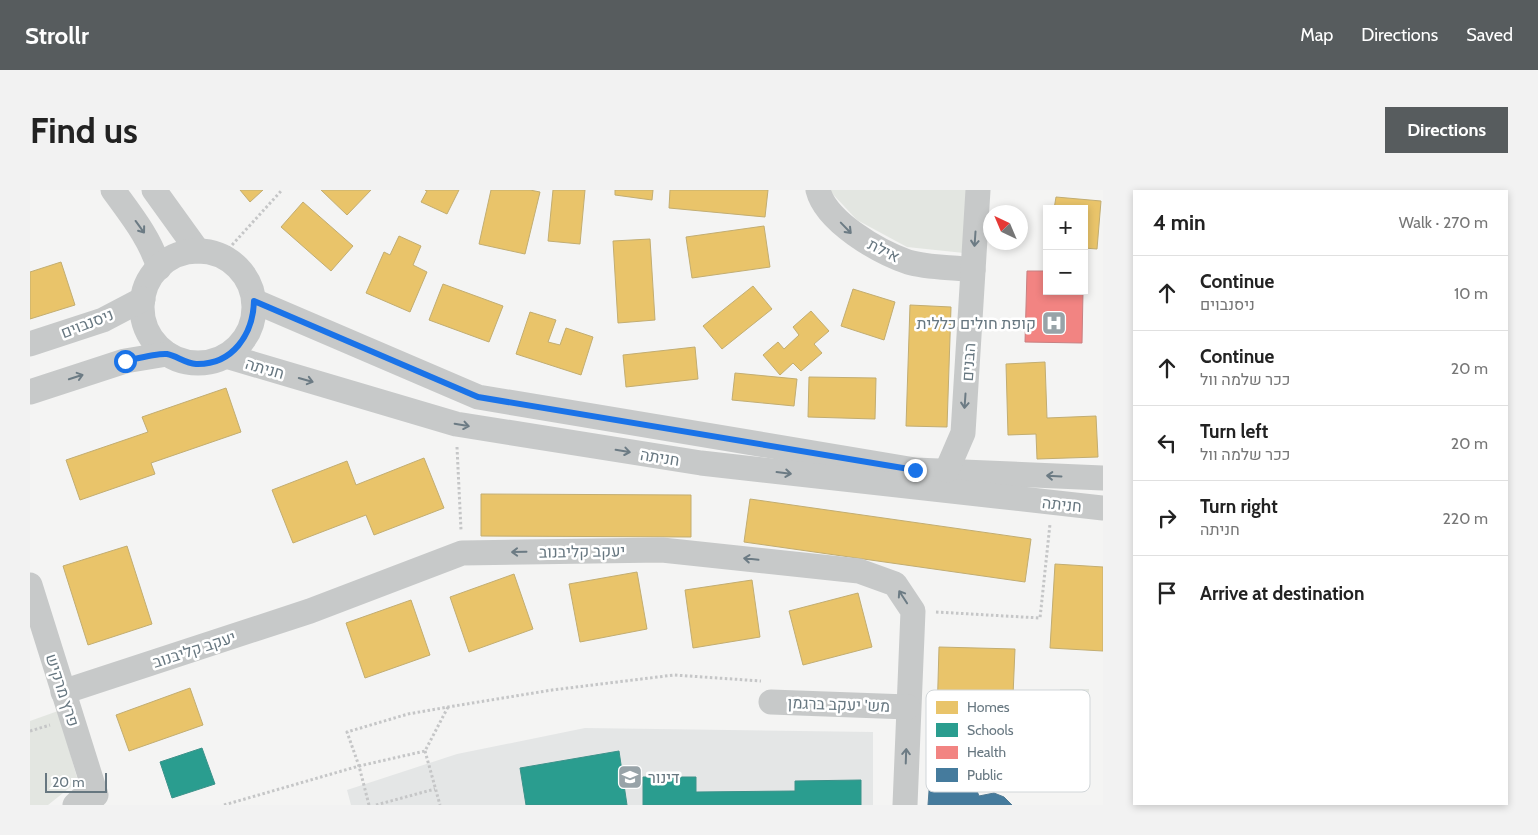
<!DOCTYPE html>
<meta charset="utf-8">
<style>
body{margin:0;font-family:Cabin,Heebo,sans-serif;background:#f2f2f2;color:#222}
.controls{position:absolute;right:15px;top:15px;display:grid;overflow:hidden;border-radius:0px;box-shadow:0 2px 8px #0003}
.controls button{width:45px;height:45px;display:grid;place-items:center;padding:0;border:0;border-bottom:1px solid #e0e0e0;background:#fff;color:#222;font:25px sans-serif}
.compass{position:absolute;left:953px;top:15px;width:45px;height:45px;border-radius:50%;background:#fff;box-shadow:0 2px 8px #0003;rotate:316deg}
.scale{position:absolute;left:15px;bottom:12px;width:62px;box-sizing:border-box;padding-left:5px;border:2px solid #677780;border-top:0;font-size:14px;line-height:18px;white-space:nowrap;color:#677780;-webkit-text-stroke:4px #fff;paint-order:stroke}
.stop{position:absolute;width:15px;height:15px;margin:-11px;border:4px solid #1a73e8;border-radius:50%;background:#fff}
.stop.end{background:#1a73e8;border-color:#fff;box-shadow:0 1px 5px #0008}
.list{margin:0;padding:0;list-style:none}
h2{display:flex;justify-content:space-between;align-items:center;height:65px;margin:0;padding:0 20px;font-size:21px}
h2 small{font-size:16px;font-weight:400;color:#767676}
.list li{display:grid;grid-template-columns:32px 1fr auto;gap:15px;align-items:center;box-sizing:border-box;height:75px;padding:0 20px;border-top:1px solid #e0e0e0}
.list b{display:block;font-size:19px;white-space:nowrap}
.list p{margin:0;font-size:16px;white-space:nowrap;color:#767676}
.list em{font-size:16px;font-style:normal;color:#767676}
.icon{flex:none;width:28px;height:28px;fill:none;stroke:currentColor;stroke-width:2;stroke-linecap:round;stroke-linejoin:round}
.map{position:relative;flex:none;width:1073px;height:615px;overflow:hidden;border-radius:0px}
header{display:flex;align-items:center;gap:30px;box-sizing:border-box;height:70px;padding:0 25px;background:#575c5e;color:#fff}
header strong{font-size:24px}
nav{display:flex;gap:28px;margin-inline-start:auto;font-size:18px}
.intro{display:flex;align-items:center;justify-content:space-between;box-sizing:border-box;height:120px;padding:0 30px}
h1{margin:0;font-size:35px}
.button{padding:12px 22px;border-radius:0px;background:#575c5e;color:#fff;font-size:18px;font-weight:700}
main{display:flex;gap:30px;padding:0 30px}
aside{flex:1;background:#fff;border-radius:0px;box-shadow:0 2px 8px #0003}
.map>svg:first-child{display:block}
.built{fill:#e4e6e6}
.green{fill:#e3e6e1}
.homes{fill:#e9c46a;stroke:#c2ad71}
.schools{fill:#2a9d8f;stroke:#3c928a}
.health{fill:#f28482;stroke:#c88081}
.public{fill:#457b9d;stroke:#4f7a94}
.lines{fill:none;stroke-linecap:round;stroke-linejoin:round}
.path{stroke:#c5c6c7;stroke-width:3;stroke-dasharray:2.5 2.5;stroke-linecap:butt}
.minor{stroke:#c7c9c9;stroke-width:25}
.oneway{stroke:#6c7b84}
.route{stroke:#1a73e8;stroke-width:6}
.labels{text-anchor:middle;stroke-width:5;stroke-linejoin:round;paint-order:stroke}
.street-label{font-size:16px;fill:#677780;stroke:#fff}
.poi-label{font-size:16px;fill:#677780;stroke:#fff;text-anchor:end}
.key{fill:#fff;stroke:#d1d6d9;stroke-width:1}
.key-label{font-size:14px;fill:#677780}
</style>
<header>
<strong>Strollr</strong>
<nav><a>Map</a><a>Directions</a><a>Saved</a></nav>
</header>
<div class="intro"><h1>Find us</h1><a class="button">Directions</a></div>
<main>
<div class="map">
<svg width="1073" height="615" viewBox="0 0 1073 615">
<rect width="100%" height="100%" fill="#f4f4f3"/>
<path class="built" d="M555,538L843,542V615H321L317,600L427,564Z"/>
<g class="green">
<path d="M799,0H938L934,63L877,57L827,30Z"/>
<path d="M1030,499H1059L1058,528L1029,527Z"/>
<path d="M28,521L48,591L18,615H0V531Z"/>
</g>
<g class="homes">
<path d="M210,0H233L220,12Z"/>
<path d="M291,0H341L317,25Z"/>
<path d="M395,0H429L417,24L391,12L397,1Z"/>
<path d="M461,0H500L510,2L495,64L449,54Z"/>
<path d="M523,0H555L550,54L518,51Z"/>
<path d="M585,0H623L622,10L585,5Z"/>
<path d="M640,0H738L735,27L639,18Z"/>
<path d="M1026,7L1071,11L1067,59L1054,58V19H1024Z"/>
<path d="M273,12L323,56L301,81L251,37Z"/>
<path d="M734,36L740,77L662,88L656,47Z"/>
<path d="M369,46L391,56L383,75L397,82L380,122L336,103L354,62L360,65Z"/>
<path d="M620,49L625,130L588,133L583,51Z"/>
<path d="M31,72L45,115L0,129V82Z"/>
<path d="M413,94L473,116L459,152L399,130Z"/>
<path d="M723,96L742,119L692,159L673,136Z"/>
<path d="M823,99L865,112L854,150L811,136Z"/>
<path d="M880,115L921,117L917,237L876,236Z"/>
<path d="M781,121L799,141L784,154L792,163L771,181L763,173L750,185L733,165L748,152L754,159L769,145L763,137Z"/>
<path d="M500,122L526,130L518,152L530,155L536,138L563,147L551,185L486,164Z"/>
<path d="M665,157L668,189L596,197L593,165Z"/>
<path d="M1015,172L1017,228L1066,226L1068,267L1007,269L1006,244L978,245L976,174Z"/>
<path d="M705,183L767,189L764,216L702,210Z"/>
<path d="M779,187L846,188L845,229L778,227Z"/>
<path d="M196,198L211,242L121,273L125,284L50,310L36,270L118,242L112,227Z"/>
<path d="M394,268L414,318L344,345L336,325L263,353L242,300L317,271L326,295Z"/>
<path d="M451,304L661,305V347L451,346Z"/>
<path d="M720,309L1001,349L995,392L714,352Z"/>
<path d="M97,356L122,434L58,455L33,376Z"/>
<path d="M1025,374L1073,377V461L1020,458Z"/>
<path d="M607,382L617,439L550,452L539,394Z"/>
<path d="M484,384L503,439L439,462L420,407Z"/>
<path d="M722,390L730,447L663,458L655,400Z"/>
<path d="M828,403L842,457L773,475L759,421Z"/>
<path d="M381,410L400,465L335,488L316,433Z"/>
<path d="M909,457L985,459L982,529L907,527Z"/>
<path d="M160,498L173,535L99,561L86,525Z"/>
</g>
<g class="schools">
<path d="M172,558L185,594L142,608L130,572Z"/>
<path d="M589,561L597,615H496L490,578Z"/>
<path d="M613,587H666V602L765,601V591L831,590V615H613Z"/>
</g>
<path class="health" d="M997,81H1017V101H1053L1052,153L995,152Z"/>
<path class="public" d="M900,587L949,589L947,601L949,606L964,603L974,607L982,615H898Z"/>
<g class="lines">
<g class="path">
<path d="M192,66L252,0"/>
<path d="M427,257L431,340"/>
<path d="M906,422L1010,428L1020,334"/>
<path d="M0,541L20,535"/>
<path d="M395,561L410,615"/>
<path d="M194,615L329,576L317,542L378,524L418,517L522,500L644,485L731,491"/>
<path d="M339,615L329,576L395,561L418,517"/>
<path d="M346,615L405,599"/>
</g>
<g class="minor">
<path d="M83,0C101,25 120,48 129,78"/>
<path d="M124,0L168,61"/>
<path d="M788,0C796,32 849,62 878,72C898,78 923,77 943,80"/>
<circle cx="168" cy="117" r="56"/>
<path d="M224,111L448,207L885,280L1073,288"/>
<path d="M0,154L73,130L113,109"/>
<path d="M196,166L426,234L671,273L1073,318"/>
<path d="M0,202L95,171L137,164"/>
<path d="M917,280L933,243L948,0"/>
<path d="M0,395L66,605L50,610L45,615"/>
<path d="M33,502L280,421L432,363L632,360L829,381L865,394L883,421L875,615"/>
<path d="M741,512L878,517"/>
</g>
</g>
<defs><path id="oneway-shaft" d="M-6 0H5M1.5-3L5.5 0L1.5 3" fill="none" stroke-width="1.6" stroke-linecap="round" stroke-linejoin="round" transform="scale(1.25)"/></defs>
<g class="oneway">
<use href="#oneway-shaft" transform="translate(110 37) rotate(54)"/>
<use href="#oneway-shaft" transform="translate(816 38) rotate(46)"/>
<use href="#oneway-shaft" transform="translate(945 49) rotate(94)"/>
<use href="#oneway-shaft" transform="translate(46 187) rotate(-18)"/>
<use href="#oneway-shaft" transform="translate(276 190) rotate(16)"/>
<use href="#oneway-shaft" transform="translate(935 211) rotate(94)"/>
<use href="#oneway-shaft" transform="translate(432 235) rotate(10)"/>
<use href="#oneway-shaft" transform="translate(593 261) rotate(9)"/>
<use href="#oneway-shaft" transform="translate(754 283) rotate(7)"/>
<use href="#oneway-shaft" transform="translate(1024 286) rotate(-177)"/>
<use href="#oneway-shaft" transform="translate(489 362) rotate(179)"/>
<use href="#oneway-shaft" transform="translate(721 369) rotate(-174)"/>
<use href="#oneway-shaft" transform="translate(873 407) rotate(-123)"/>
<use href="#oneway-shaft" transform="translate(876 566) rotate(-88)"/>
</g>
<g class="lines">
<path class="route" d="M95,171C105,169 127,163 137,164C147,166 155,173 166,174C203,175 223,144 224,111L448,207L885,280"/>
</g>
<defs>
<symbol id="hospital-square" viewBox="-11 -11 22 22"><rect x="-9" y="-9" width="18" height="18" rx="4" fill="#98a3a8" stroke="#fff"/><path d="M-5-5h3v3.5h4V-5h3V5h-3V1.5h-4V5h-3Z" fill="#fff"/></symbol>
<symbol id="school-square" viewBox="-11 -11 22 22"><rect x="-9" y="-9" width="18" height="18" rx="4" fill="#98a3a8" stroke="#fff"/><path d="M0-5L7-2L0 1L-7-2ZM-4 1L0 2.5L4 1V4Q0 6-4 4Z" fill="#fff"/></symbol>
</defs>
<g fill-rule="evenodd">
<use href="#hospital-square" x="1010" y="119" width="28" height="28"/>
<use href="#school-square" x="586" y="573" width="28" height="28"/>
</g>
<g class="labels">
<g class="street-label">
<text transform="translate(854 60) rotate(26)" y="6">אילת</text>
<text transform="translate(57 133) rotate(-21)" y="6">ניסנבוים</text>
<text transform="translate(938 172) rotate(-86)" y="6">הבנים</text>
<text transform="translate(235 178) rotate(16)" y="6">חניתה</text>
<text transform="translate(630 267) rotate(9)" y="6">חניתה</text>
<text transform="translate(1032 314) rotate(6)" y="6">חניתה</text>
<text transform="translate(552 361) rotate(-1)" y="6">יעקב קליבנוב</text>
<text transform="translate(164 459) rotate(-18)" y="6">יעקב קליבנוב</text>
<text transform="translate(33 500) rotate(72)" y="6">פרץ מרקיש</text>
<text transform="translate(809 514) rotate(2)" y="6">מש' יעקב ברגמן</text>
</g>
<g class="poi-label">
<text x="1006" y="139">קופת חולים כללית</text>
<text x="618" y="593" text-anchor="start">דינור</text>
</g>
</g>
<rect x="896" y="500" width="164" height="102" rx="8" class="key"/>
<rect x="906" y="511" width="22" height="13" fill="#e9c46a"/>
<rect x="906" y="533" width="22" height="14" fill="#2a9d8f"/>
<rect x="906" y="556" width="22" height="13" fill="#f28482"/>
<rect x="906" y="578" width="22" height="14" fill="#457b9d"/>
<g class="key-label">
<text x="937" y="522">Homes</text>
<text x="937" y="545">Schools</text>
<text x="937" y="567">Health</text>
<text x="937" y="590">Public</text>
</g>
</svg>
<div class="controls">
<button>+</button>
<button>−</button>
</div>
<svg class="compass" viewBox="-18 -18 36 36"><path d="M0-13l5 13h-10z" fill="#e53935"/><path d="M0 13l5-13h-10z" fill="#767676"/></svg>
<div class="scale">20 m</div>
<div class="stop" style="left:95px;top:171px"></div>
<div class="stop end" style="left:885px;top:280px"></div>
</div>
<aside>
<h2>4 min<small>Walk · 270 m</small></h2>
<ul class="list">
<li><svg class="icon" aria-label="ahead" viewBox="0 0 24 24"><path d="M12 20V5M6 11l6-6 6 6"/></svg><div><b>Continue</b><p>ניסנבוים</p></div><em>10 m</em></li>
<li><svg class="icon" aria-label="ahead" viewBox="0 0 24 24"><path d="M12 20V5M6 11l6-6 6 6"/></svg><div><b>Continue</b><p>ככר שלמה וול</p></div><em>20 m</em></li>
<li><svg class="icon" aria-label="left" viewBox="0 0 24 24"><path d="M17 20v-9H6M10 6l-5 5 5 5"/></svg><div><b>Turn left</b><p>ככר שלמה וול</p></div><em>20 m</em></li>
<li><svg class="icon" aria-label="right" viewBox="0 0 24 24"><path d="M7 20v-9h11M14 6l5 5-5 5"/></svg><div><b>Turn right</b><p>חניתה</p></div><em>220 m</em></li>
<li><svg class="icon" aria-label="arrive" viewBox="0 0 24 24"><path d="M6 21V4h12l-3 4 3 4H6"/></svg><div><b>Arrive at destination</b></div></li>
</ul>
</aside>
</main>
